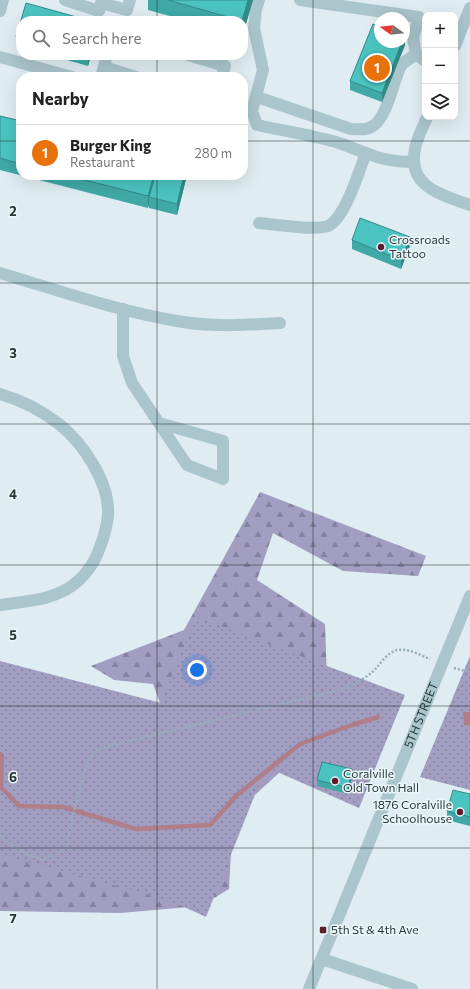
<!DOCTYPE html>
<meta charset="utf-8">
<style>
body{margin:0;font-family:Commissioner,sans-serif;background:#f6f6f6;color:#222}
.controls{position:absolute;right:12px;top:12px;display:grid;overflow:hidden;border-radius:8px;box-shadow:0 4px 16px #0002}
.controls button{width:36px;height:36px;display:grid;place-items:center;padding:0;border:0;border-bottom:1px solid #e0e0e0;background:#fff;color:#222;font:20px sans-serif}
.compass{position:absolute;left:374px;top:12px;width:36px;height:36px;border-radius:50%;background:#fff;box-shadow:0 4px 16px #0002;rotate:285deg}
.you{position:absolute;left:197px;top:670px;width:14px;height:14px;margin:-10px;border:3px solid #fff;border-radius:50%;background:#1a73e8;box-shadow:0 0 0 6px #1a73e833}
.badge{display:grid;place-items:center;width:26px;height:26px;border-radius:50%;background:#2563eb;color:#fff;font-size:13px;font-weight:700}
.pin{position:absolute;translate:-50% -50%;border:2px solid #fff;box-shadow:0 1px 4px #0006}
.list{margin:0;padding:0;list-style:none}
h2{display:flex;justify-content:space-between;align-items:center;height:52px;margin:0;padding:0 16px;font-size:17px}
h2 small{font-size:13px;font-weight:400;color:#767676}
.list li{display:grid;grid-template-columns:26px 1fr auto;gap:12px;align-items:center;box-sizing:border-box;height:56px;padding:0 16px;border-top:1px solid #e0e0e0}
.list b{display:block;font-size:15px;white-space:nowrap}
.list p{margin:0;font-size:13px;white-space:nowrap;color:#767676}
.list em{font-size:13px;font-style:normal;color:#767676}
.icon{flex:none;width:22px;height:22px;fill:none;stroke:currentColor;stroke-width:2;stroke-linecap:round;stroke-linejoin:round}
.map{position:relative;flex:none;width:470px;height:989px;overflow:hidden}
.search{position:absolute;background:#fff;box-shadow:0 4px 16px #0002;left:16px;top:16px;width:232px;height:44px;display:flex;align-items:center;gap:10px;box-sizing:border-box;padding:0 14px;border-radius:16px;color:#767676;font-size:15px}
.panel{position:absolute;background:#fff;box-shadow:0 4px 16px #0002;left:16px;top:72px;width:232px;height:108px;border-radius:16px}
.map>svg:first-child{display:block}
.forest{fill:url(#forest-firs)}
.park{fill:url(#park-dots)}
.water{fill:#af7e89}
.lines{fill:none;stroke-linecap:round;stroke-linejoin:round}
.stream{stroke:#af7e89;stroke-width:4.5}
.path{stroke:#94b1b7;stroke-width:2.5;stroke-dasharray:2 2;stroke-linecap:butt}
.minor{stroke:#aac5cb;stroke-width:12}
.wall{fill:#40a9a6}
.shaded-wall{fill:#348987}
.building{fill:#4bc4c1;stroke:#348987}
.grid{fill:none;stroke:#2a3838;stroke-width:1;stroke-opacity:0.55}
.poi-dot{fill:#5a1f2b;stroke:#ebf6fa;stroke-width:1.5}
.labels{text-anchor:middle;stroke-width:3;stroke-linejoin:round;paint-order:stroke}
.poi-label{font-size:12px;fill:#2a3838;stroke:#ebf6fa;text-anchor:start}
.street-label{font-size:12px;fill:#2a3838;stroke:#ebf6fa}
.grid-label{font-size:13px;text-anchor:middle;font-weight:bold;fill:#2a3838;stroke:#ebf6fa;stroke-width:3;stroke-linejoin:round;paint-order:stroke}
</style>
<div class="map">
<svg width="470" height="989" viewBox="0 0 470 989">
<defs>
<pattern id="forest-firs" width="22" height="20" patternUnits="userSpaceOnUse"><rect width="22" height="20" fill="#a19ec2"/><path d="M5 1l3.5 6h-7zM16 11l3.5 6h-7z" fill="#83829f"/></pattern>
<pattern id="park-dots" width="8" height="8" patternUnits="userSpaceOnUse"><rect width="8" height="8" fill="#a19ec2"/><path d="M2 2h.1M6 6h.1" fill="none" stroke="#83829f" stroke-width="1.8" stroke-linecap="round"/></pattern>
</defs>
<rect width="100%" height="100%" fill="#dfedf2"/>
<path class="forest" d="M260,492L426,556L418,576L343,571L273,533L257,580L325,624L327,678L302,752L233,815L229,889L201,906L120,913L0,911V694L174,740L153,684L114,680L91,666L184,630Z"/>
<g class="park">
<path d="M196,617L405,695L359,808L266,767L206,917L171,901L0,854V661L161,703Z"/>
<path d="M470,656V790L420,777Z"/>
</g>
<path class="water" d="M463,712H470V725H464Z"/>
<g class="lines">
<path class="stream" d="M0,754L2,756L1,787L19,806L63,807L136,829L210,825L237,795L300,744L349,726L378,717"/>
<g class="path">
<path d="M454,668L470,672"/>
<path d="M0,835L17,849L42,860L66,849C70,830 83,763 94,752C98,749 107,747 112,745L344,689C356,683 369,677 378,666C383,660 389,652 397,650C408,648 420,655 430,659"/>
</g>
<g class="minor">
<path d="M65,0L99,11L101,3L127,10L130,0"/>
<path d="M259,0L256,9L254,28L263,70L252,111L257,125C284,131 312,135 339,143C363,151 388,165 414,161"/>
<path d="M300,0L419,17L413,38L416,54L425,61"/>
<path d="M0,11L3,0"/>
<path d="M455,46L470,8"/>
<path d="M188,55L225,66L222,77"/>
<path d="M0,57L72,77"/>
<path d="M104,67L136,77"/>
<path d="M101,77L107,55"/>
<path d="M257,97L351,129C358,129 366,131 373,126C386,118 393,85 399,70L402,64L416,54"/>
<path d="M427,117C423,127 417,138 415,149C407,187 442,195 470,205"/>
<path d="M259,223C274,224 319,232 330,225C346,215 359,171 366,153"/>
<path d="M0,273C60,291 121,312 183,322C215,327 248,325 280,323"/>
<path d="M123,309V356L132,383L187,465L223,479V441L159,423"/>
<path d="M0,394C21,400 42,411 59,424C83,443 110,483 108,515C107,526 104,537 100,547C94,566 79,585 59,593C41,601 20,602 0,605"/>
<path d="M322,959L412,989"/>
<path id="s1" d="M309,989L470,596"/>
</g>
</g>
<g class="wall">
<path d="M148,0H253L243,34V21H188L148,10Z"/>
<path d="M21,21V47L16,46V37Z"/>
<path d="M405,45L382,102L350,90V81Z"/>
<path d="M49,55H91L88,66Z"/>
<path d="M0,116L21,121V175H187L177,215L149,208V204L148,208L0,170Z"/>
<path d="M352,240L410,246L401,269L352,249Z"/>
<path d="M352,776L348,794L317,786V780Z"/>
<path d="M470,794V826L447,820V811Z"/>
</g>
<g class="shaded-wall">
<path d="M248,0H253L243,34V21H242Z"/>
<path d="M405,36V45L382,102V93L402,42H404V38Z"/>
<path d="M88,55H91L88,66Z"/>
<path d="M154,175V187L149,197V204L148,208V196Z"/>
<path d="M184,175H187L177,215V204Z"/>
<path d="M410,237V246L401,269V260Z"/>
<path d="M352,769V776L348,794V788Z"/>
</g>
<g class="building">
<path d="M168,0H248L242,21Z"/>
<path d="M26,3L91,21H21V38L16,37Z"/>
<path d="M373,24L380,26V42H402L382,93L350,81Z"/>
<path d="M81,55H88V57Z"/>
<path d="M0,116L21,121V164L0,158Z"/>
<path d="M65,175H184L177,204L149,197L155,176L154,175L148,196Z"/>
<path d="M360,218L410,237L401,260L352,240Z"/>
<path d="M322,762L352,769L348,788L317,780Z"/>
<path d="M453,790L470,794V817L447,811Z"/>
</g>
<path class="grid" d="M157,0V21M313,0V989M157,55V77M0,141H21M243,141H470M157,175V989M0,283H470M0,424H470M0,565H470M0,706H470M0,848H470"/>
<g class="poi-dot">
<circle cx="381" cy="247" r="4"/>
<circle cx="335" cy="781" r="4"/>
<circle cx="460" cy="812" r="4"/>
<rect x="319" y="926" width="8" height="8" rx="2"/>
</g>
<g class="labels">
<g class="poi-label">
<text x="389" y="244">Crossroads<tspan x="389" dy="14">Tattoo</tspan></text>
<text x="343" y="778">Coralville<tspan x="343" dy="14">Old Town Hall</tspan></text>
<text x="452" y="809" text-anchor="end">1876 Coralville<tspan x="452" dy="14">Schoolhouse</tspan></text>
<text x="331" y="934">5th St &amp; 4th Ave</text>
</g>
<g class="street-label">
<text dy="4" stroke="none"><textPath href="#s1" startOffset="296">5TH STREET</textPath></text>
</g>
</g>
<g class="grid-label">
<text x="13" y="216">2</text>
<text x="13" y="358">3</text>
<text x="13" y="499">4</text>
<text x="13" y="640">5</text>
<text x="13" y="782">6</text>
<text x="13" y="923">7</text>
</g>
</svg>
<div class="controls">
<button>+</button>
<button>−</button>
<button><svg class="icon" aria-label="layers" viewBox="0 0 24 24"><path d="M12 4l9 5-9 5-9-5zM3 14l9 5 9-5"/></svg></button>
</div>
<svg class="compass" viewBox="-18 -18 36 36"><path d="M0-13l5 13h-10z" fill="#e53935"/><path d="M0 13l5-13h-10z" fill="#767676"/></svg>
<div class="you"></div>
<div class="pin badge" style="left:377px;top:68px;background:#e8710a">1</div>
<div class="search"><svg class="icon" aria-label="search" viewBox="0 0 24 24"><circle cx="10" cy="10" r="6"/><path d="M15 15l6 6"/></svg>Search here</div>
<section class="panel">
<h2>Nearby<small></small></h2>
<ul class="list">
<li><span class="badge" style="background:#e8710a">1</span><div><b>Burger King</b><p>Restaurant</p></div><em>280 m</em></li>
</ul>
</section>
</div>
